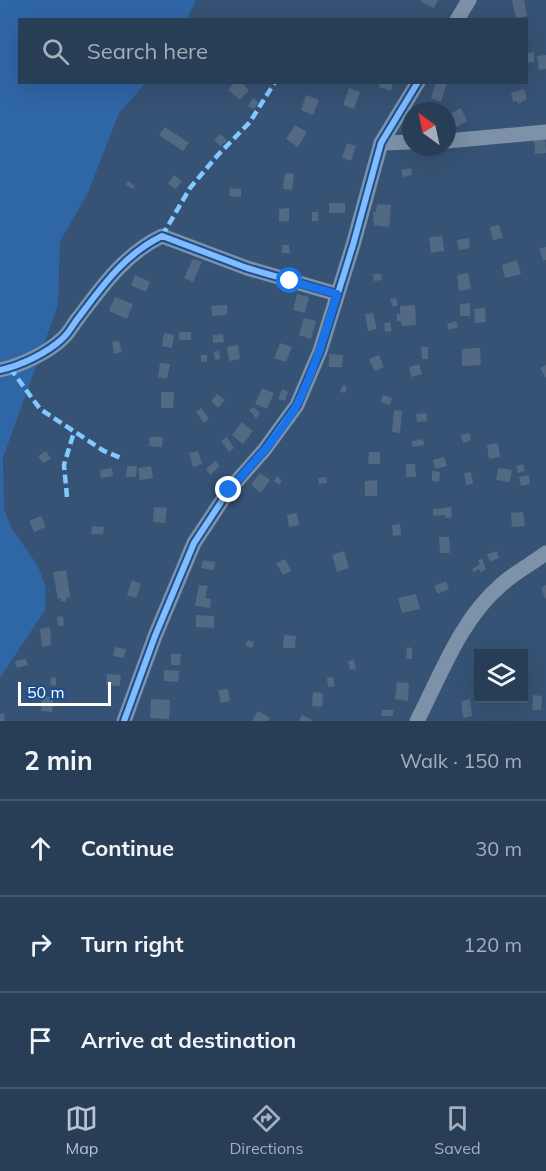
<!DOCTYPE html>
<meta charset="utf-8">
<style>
body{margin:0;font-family:Mulish,sans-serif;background:#30455d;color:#f1f3f6}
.controls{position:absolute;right:18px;bottom:18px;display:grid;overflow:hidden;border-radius:0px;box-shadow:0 6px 24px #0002}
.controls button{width:54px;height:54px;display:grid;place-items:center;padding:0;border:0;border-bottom:2px solid #44576d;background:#283e57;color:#f1f3f6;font:30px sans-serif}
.compass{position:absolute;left:402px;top:102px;width:54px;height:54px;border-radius:50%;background:#283e57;box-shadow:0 6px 24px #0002;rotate:327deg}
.scale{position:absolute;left:18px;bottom:15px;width:93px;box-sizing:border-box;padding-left:6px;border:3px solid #fff;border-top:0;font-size:16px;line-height:21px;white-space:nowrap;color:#fff;-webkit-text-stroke:4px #1b4f8f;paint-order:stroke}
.stop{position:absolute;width:18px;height:18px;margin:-14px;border:4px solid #1a73e8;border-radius:50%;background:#fff}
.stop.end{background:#1a73e8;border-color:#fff;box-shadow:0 2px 6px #0008}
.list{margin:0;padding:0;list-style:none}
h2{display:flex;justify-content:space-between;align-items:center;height:78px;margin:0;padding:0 24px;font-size:26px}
h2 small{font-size:20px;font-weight:400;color:#a5aeba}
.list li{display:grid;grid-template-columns:39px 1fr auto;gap:18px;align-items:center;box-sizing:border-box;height:96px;padding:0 24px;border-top:2px solid #44576d}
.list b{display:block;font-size:22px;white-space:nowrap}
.list em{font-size:20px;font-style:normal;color:#a5aeba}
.icon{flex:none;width:33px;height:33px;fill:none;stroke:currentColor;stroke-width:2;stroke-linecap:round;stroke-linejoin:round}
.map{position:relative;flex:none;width:546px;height:721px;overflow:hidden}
.search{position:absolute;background:#283e57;box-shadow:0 6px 24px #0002;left:18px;right:18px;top:18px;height:66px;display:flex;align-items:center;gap:15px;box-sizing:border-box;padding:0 21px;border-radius:0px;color:#a5aeba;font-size:22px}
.sheet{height:366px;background:#283e57}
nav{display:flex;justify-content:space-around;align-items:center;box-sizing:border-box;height:84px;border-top:2px solid #44576d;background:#283e57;font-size:16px;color:#a5aeba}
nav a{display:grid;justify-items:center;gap:3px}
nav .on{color:#b9c2ce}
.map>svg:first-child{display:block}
.green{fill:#2f66a5}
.building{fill:#526984}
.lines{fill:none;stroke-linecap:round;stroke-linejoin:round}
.minor{stroke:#7d92a8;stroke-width:15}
.quiet{stroke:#80caff;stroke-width:4.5;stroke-dasharray:9 4.5;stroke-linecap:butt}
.cycleway-casing{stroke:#1b4f8f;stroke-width:10}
.cycleway{stroke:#80bcff;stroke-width:6}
.route{stroke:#1a73e8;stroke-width:8}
</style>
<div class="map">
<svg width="546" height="721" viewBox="0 0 546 721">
<rect width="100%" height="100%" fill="#365274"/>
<path class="green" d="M0,0H196L187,19L20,20V82L146,83L119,113L87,195L60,241L58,305L3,458L4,509L12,529L38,566L46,588L45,610L0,678Z"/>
<g class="building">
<path d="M422,0H438L434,8L421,2Z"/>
<path d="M512,0H524L527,16L516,18Z"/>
<path d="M534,52V62L526,63V53Z"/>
<path d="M546,55V69L539,70L537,56Z"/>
<path d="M235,82H241L249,90L240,100L228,90Z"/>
<path d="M380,82H393L391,91L379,87Z"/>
<path d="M436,82L447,83L441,102L431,98Z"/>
<path d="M349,88L360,92L354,109L343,105Z"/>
<path d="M524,89L527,99L518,104L517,101L513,102L511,93Z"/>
<path d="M306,95L319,100L313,115L301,110Z"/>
<path d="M253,98L259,102L254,109L248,106Z"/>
<path d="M461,108L467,121L454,128L448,115Z"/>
<path d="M295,125L307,132L298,147L286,139Z"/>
<path d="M165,127L189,143L183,151L159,135Z"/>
<path d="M221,134L227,141L220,146L214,140Z"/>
<path d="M545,138L546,153L535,154L534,139Z"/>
<path d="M347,143L356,146L351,161L342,158Z"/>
<path d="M411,168L412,175L403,177L401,170Z"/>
<path d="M285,173L294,174L292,190L283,189Z"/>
<path d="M174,175L182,181L176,189L168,184Z"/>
<path d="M128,181L135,186L133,189L126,185Z"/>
<path d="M230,188L241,189V197L229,196Z"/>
<rect x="329" y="203" width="16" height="10"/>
<path d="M377,204L391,205L389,227L374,225L373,212H376Z"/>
<path d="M289,208V221L279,222V209Z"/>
<rect x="312" y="212" width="6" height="9"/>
<path d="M499,225L503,238L493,240L490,227Z"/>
<path d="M442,236L444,251L431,253L429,237Z"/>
<path d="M469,238L470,248L459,250L457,240Z"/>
<path d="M282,245H289L290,253H282Z"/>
<path d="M546,247V260H543L539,249Z"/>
<path d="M193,259L202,262L193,282L184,278Z"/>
<path d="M517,260L521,274L505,278L502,265Z"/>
<path d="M468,273L471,289L459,291L457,275Z"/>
<path d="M373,274H381L382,280L374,281Z"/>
<path d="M135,275L150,282L146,292L131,285Z"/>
<path d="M297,294L309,297L305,313L293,310Z"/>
<path d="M115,297L133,304L127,319L109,311Z"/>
<path d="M396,298L398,305L393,307L390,299Z"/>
<path d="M470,303V316H460V304Z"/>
<path d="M227,305V315L212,316L211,306Z"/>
<path d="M415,305L416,325L402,326L401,321H397V314H400V306Z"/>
<path d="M485,308L486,322L475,323L474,309Z"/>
<path d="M373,313L377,329L368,331L365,314Z"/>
<path d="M304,318L316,321L311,339L299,335Z"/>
<path d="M456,321L458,327L449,330L447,324Z"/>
<path d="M390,322L392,331L385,332L384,323Z"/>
<rect x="179" y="332" width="12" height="8"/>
<path d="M164,333L174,335L172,348L162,346Z"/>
<path d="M223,334L224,342L213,343V335Z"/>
<path d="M119,341L122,352L114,354L112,342Z"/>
<path d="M280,343L292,347L286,362L274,358Z"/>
<path d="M238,345L240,359L229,361L227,347Z"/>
<path d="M421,347H428V359H422Z"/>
<path d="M480,348L481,365L462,366V349Z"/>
<path d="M219,351L220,359L215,360L214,352Z"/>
<path d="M329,354L343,355L342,367H329Z"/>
<rect x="201" y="355" width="6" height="7"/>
<path d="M379,355L384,367L375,371L369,359Z"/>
<path d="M160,363L170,364L167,379L158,377Z"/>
<path d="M419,364L422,374L411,377L409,367Z"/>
<path d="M546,365V378L540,368Z"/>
<path d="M343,385L347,387L345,393L340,392Z"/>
<path d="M262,388L274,393L267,409L255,404Z"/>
<path d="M282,389L288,392L285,401L278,399Z"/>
<path d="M161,392H174L173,408H161Z"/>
<path d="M217,394L225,400L218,408L211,401Z"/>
<path d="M383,395L392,398L390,405L381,402Z"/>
<path d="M254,407L260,414L256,418L249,410Z"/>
<path d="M201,408L209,418L204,423L196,412Z"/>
<path d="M394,410L402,411L400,433L392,432Z"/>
<path d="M426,413L427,421L417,422L416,414Z"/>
<path d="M242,422L253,431L243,444L232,435Z"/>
<path d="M469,433L471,440L463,443L461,435Z"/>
<path d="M150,437H163L162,447L149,446Z"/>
<path d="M227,437L234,448L229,452L221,441Z"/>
<path d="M423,439L424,445L412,447V441Z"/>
<path d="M498,443L500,457L489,459L487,445Z"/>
<path d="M46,451L51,459L43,463L38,456Z"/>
<path d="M198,451L202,464L193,467L189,453Z"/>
<path d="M369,452H380V464H368Z"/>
<path d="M444,457L447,466L435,469L433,460Z"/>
<path d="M215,461L220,466L210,475L206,469Z"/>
<path d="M406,464H415L416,477H406Z"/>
<path d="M523,464L525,471L518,473L516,466Z"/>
<path d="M127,466H137L136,477H126Z"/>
<path d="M151,466L153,478L140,480L138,468Z"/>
<path d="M112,468L113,476L101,478L100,470Z"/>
<path d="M498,468L512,470L510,482L496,480Z"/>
<path d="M432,471L440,472L439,482L432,481Z"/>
<path d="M471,472L473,484L466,485L464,473Z"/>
<path d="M260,473L270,480L261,493L251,485Z"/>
<path d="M529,475L530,484L521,486L519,477Z"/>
<path d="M277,476L282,481L279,485L274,481Z"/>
<path d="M326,477L327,483L319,484L318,478Z"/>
<path d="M377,480V496H365V481Z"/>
<path d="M154,507L167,508L165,523L153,522Z"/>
<path d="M451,507L452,517L445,518V515L433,516V509Z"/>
<path d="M523,512L525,526L512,527L511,513Z"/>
<path d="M297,513L299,525L289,527L287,515Z"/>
<path d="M41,516L46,527L34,532L29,521Z"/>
<path d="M400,524L401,535L393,536L392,525Z"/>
<path d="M92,526L104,527L103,534H91Z"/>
<path d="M439,537H449L450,553H440Z"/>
<path d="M344,551L349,568L337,572L332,555Z"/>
<path d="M497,551L499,558L490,562L487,554Z"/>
<path d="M482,558L486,569L481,572L479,569L474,572L472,569L480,564L478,561Z"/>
<path d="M285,559L291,571L283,575L276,563Z"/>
<path d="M203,560L215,562L214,570L201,568Z"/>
<path d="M66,570L70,597L66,598V601L61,602V598L58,599L53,572Z"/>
<path d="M132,580L141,584L136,598L127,595Z"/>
<path d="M446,581L449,589L438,594L434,586Z"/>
<path d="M199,585L208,586L205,598L211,599L210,608L195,606Z"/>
<path d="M546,585V600L541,588Z"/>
<path d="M416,594L420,609L402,613L398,598Z"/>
<path d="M196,615L214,616V628L196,627Z"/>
<path d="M63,616L64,625L58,626L57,617Z"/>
<path d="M50,627L51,645L42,647L40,629Z"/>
<path d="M284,635L296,636L295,648H283Z"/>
<path d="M248,640L254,642L252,648L245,645Z"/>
<path d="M115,647L126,649L124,658L113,656Z"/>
<path d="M407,647L412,648V659H406Z"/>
<path d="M171,654H181L180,665H171Z"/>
<path d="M26,659L28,665L17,668L15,661Z"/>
<path d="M354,660L356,669L350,670L348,661Z"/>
<path d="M164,670L179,671L178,682L164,681Z"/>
<path d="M107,674L121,675L120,686L106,685Z"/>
<path d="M51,677L56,678V686L50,685Z"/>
<path d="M333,677L335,686L328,687L327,678Z"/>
<path d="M397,682L409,683L408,701L395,699Z"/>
<path d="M228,689L230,701L221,703L218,690Z"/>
<path d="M313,692L323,693L322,707L312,706Z"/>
<path d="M533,695L542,696L541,710H532Z"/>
<path d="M42,696L54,697L52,712L41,711Z"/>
<path d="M151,699L170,700L169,719L150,718Z"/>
<path d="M470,699L472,716L463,718L461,701Z"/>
<path d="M382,710H393V716H381Z"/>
<path d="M258,711L270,718L268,721H252Z"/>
<path d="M4,713L5,721H0V714Z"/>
<path d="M302,715L314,721H299Z"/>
</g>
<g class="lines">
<g class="minor">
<path d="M457,20L469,0"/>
<path d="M447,141L546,132"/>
<path d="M381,143L411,142"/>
<path d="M0,370C20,366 47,353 62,339C69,333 73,324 79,317C103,285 125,254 162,236L247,268L337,294"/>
<path d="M124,721L155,636L194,543L229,490L265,449L297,405L320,351L353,245L381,143L418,82"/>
<path d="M417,721C441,675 460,620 501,585C514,573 531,564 546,553"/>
</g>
<g class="quiet">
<path d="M162,236L190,188L217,156L250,122L275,82"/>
<path d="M10,368L40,409L104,451L121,458"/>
<path d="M67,497L64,465L74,432"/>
</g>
<defs>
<g id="cycleway">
<path d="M0,370C20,366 47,353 62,339C69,333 73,324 79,317C103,285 125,254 162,236L247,268L337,294"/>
<path d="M124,721L155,636L194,543L229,490L265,449L297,405L320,351L353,245L381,143L418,82"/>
</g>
</defs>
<use href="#cycleway" class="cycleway-casing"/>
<use href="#cycleway" class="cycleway"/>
</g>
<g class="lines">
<path class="route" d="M229,490C251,465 283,432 298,403C315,368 326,331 337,294L290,281"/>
</g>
</svg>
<div class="controls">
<button><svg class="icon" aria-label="layers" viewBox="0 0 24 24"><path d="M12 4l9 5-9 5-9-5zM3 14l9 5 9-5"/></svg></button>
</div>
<svg class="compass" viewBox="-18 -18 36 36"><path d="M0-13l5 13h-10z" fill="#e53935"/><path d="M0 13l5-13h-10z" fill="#a5aeba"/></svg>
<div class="scale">50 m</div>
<div class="stop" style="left:290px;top:281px"></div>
<div class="stop end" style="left:229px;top:490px"></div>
<div class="search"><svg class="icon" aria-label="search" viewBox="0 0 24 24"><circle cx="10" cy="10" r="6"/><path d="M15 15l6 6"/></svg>Search here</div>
</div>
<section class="sheet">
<h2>2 min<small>Walk · 150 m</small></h2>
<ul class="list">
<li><svg class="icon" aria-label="ahead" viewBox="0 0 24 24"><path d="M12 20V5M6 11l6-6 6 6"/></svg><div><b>Continue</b></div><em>30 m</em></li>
<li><svg class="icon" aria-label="right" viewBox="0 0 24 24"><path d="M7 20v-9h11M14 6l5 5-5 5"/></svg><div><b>Turn right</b></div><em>120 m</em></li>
<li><svg class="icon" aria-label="arrive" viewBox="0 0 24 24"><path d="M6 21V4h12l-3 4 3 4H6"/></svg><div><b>Arrive at destination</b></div></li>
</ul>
</section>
<nav>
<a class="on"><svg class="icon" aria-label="map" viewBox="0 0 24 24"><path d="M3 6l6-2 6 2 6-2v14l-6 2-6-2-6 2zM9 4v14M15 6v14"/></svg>Map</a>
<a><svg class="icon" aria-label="directions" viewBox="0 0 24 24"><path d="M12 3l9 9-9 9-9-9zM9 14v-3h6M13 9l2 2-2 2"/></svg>Directions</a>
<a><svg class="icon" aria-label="saved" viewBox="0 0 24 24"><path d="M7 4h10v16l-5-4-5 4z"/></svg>Saved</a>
</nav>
